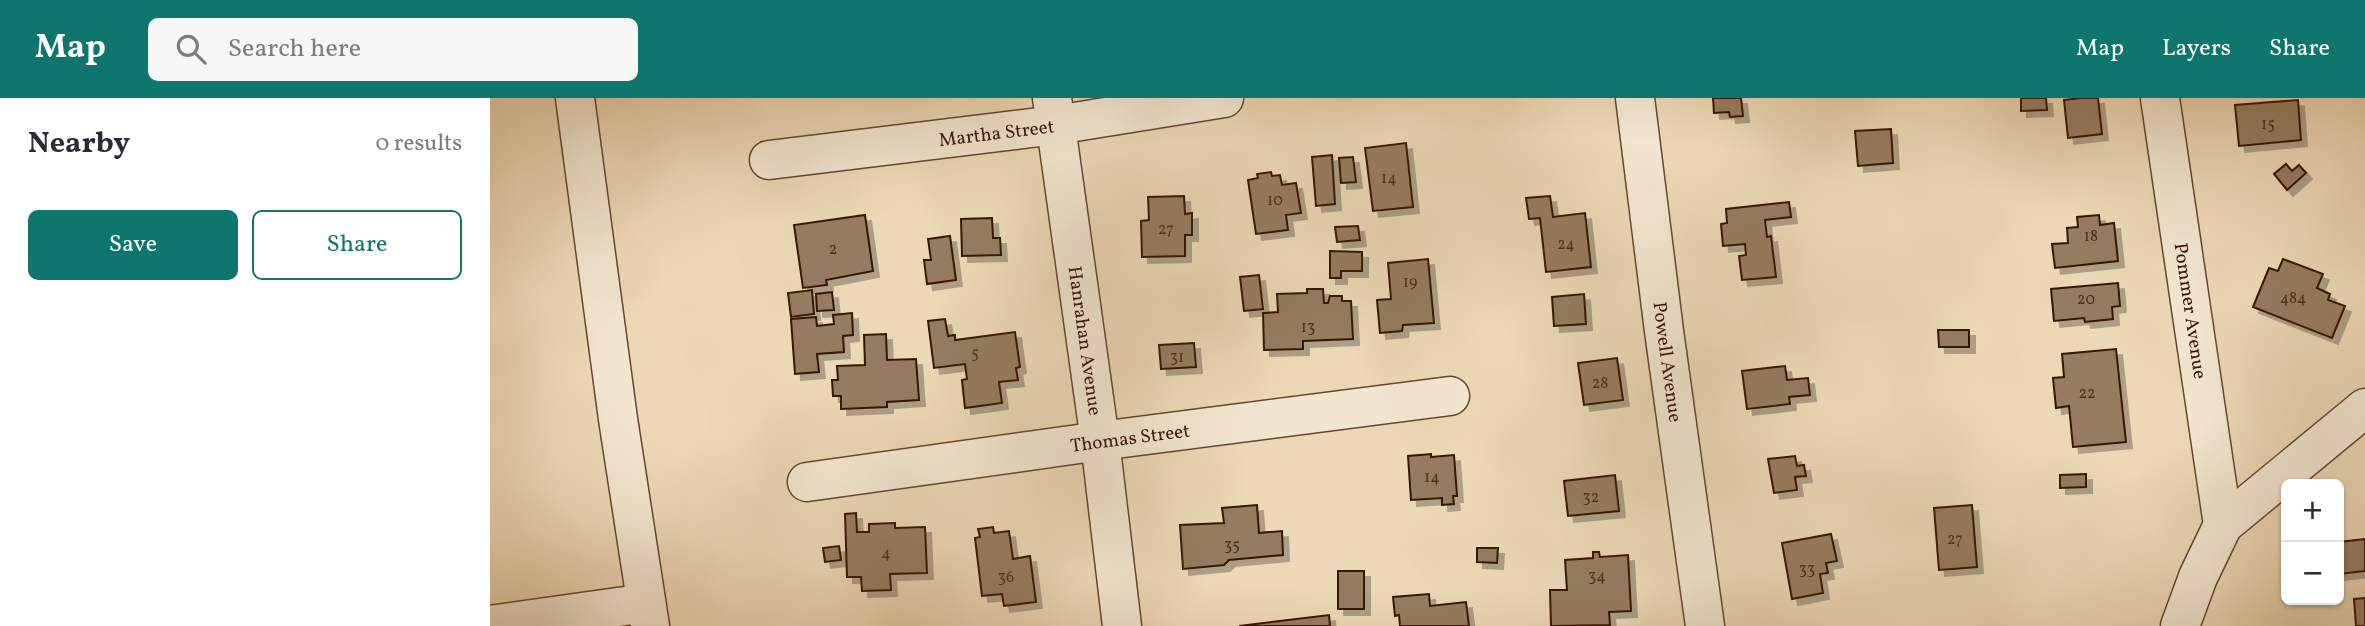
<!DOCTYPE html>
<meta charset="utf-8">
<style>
body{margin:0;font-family:Vollkorn,serif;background:#f7f7f7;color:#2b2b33}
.controls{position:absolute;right:21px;bottom:21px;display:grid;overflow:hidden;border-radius:10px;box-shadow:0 2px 5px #0004}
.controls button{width:63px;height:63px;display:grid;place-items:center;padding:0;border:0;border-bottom:2px solid #e1e1e2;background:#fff;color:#2b2b33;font:35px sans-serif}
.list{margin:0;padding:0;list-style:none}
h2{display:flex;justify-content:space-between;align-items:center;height:91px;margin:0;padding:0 28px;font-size:30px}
h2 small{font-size:23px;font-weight:400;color:#7c7c81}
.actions{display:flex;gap:14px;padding:21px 28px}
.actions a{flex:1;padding:16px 0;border:2px solid #0f766e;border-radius:10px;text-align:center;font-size:24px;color:#0f766e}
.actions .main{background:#0f766e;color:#fff}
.icon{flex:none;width:38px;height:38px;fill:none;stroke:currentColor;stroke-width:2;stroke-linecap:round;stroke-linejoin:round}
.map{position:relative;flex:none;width:1875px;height:528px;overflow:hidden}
header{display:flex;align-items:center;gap:42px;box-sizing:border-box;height:98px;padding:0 35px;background:#0f766e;color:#fff}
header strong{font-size:33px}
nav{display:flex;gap:38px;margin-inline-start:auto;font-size:24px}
.search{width:490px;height:63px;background:#f7f7f7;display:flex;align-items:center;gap:18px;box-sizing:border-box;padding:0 24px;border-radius:10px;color:#7c7c81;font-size:26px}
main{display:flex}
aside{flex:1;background:#fff}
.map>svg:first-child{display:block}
.building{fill:#957b61;stroke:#361704;stroke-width:2;filter:url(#shadow)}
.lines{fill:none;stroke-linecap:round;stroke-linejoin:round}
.minor-casing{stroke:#644730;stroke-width:41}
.minor{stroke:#f3e6d0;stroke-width:38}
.labels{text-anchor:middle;stroke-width:5;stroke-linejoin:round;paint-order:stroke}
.number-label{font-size:16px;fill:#4e301b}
.street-label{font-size:19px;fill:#361704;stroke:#f3e6d0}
</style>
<header>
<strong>Map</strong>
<div class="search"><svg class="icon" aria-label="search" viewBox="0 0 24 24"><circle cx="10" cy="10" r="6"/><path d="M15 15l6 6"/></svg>Search here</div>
<nav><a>Map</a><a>Layers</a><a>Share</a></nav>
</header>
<main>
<aside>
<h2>Nearby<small>0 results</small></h2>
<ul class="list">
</ul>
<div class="actions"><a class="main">Save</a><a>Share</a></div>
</aside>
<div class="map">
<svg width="1875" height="528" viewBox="0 0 1875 528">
<defs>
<filter id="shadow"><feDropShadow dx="6" dy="6" stdDeviation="0" flood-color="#0004"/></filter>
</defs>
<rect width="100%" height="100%" fill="#ecd8b6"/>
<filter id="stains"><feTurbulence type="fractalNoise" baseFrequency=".00286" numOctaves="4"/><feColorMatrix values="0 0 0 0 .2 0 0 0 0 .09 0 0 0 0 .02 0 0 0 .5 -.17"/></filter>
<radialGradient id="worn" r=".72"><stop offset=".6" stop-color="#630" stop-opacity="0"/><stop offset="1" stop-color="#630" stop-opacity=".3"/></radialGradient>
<g class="building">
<path d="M1223,0H1251L1253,18L1240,19L1239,14L1224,15Z"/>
<path d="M1531,0H1556L1557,12L1531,13Z"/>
<path d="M1591,0H1608L1612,36L1578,40L1574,2Z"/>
<path d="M1808,2L1811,42L1749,48L1745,7Z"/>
<path d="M1401,31L1403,65L1368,68L1365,33Z"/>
<path d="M916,45L923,109L883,113L875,50Z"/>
<path d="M842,57L845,106L826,108L822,59Z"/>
<path d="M863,59L866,84L851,85L849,60Z"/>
<path d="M1796,66L1802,73L1809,67L1816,75L1797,92L1784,76Z"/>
<path d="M781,74L782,78L790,77L792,87L806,85L811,115L796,117L798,132L766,136L758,82L768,80L767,76Z"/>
<path d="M694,98L695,116L702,115V137H695V158L652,159L651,123L659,122L658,99Z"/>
<path d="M1060,98L1063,119L1095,115L1101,169L1056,174L1050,120L1039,121L1036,100Z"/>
<path d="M1299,104L1301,119L1275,122L1277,139L1281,138L1286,179L1252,182L1249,158L1256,157L1255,146L1233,148L1231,126L1237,125L1236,111Z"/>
<path d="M375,117L383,173L336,182L337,187L313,190L304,127Z"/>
<path d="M1609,117L1610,127L1624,125L1628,163L1565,170L1562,146L1578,145L1577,130L1588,129L1587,119Z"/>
<path d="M502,120L503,140H510L511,157L472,158L471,121Z"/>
<path d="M868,128L870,142L847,144L845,129Z"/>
<path d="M460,138L466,182L437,186L434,162H441L438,141Z"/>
<path d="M840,153L872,154V173H851V180H840Z"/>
<path d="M938,161L944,225L913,227L912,233L890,235L887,202L901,201L898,165Z"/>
<path d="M1793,161L1833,176L1827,190L1840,196L1838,202L1855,208L1842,240L1763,209L1779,170L1788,173Z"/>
<path d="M769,177L773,211L754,213L750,179Z"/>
<path d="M1628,185L1630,208L1622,209L1623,221L1595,224L1594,220L1564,223L1561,191Z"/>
<path d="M817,191H833L834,205H838L840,198H852V203H861L863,241L813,243V251L774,252L773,215L788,214L787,196L817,195Z"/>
<path d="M322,192L324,216L301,219L298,195Z"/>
<path d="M342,194L344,212L327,213L326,196Z"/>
<path d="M1094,196L1096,226L1064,228L1062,199Z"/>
<path d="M362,215L363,237L353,238L354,254L327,256L329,274L305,276L301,221L326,219L327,228L344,226L343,217Z"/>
<path d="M455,221L458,238L465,237V242L525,234L530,269L526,270L528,282L509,284L512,305L475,310L472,282L477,281L475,266L444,270L438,223Z"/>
<path d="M1448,232H1479V249H1449Z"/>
<path d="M396,236L397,262L426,261L429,302L397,304V309L351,311V298H343L342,282H348L347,268L375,267L374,237Z"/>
<path d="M704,245L706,269L671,271L669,247Z"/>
<path d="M1626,251L1636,344L1583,349L1579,308L1566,310L1563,280L1574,279L1572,256Z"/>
<path d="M1127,260L1133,302L1094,307L1088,265Z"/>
<path d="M1295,268L1297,282L1318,280L1320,297L1299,299L1300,306L1257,311L1252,273Z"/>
<path d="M941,356V359L964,357L967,398H963L964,406L952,407V400L921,402L918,358Z"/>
<path d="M1305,358L1307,368L1314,367L1316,378L1305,379L1307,392L1284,395L1278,361Z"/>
<path d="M1596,376V389L1570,390V377Z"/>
<path d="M1125,377L1129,413L1078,418L1074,383Z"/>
<path d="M767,407L769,435L792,433L793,457L739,462L734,467L693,471L690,427L734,425L732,410Z"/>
<path d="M1482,407L1487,469L1449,472L1444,410Z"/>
<path d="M366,415L367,434H379V426L405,425V430L435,429L437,475L400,476L401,492L372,493L371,479H357L355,416Z"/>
<path d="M503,429L504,435L519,433L523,461L540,458L546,504L514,508L512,496L492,498L485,440L490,439L488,431Z"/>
<path d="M1341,436L1347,463L1336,465L1338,475L1330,476L1333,495L1302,501L1292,445Z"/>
<path d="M1875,441V473L1849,476V444Z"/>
<path d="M349,448L351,462L335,464L333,450Z"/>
<path d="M987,450H1008L1007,465L987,464Z"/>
<path d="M1103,454H1109L1110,459L1138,457L1141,513L1119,514L1120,527L1061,528L1060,492H1077L1075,462L1103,460Z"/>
<rect x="848" y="473" width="26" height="38"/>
<path d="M939,496L940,508L976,504L979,528H910L909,517L905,518L903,499Z"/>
<path d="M1875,500V528H1866L1864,501Z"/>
<path d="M839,517L840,528H749Z"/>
</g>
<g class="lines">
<defs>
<g id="minor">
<path d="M85,0L128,321L160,528"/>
<path id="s1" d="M562,0L610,343L632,528"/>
<path id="s2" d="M1145,0L1174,233L1215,528"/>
<path id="s3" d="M1670,0L1733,427"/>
<path id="s4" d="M279,62L566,27L734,0"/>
<path id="s5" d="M317,384L610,343L960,298"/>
<path d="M0,527L156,505"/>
<path d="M1690,528L1708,479L1733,427L1875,310"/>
</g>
</defs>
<use href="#minor" class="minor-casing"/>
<use href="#minor" class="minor"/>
</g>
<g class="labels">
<g class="number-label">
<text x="1778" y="31">15</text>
<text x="899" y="85">14</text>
<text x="785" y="107">10</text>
<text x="676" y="136">27</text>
<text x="1601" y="143">18</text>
<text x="1076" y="151">24</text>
<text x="343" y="156">2</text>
<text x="920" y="189">19</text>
<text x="1803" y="205">484</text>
<text x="1596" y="206">20</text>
<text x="818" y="234">13</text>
<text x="485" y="260">5</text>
<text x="687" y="264">31</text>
<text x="1110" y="290">28</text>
<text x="1597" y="300">22</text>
<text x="942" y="384">14</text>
<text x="1101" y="404">32</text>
<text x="1465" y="446">27</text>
<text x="742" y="452">35</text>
<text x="396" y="460">4</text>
<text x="1317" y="476">33</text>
<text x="1107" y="483">34</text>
<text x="516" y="484">36</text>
</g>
<g class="street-label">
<text dy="7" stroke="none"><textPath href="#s4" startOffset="229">Martha Street</textPath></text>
<text dy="7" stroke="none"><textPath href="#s3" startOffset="215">Pommer Avenue</textPath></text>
<text dy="7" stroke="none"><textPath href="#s1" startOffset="245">Hanrahan Avenue</textPath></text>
<text dy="7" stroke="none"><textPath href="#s2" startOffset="266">Powell Avenue</textPath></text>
<text dy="7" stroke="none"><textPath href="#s5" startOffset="326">Thomas Street</textPath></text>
</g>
</g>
<rect width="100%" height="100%" filter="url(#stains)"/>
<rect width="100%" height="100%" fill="url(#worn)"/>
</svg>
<div class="controls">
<button>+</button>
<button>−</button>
</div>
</div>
</main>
